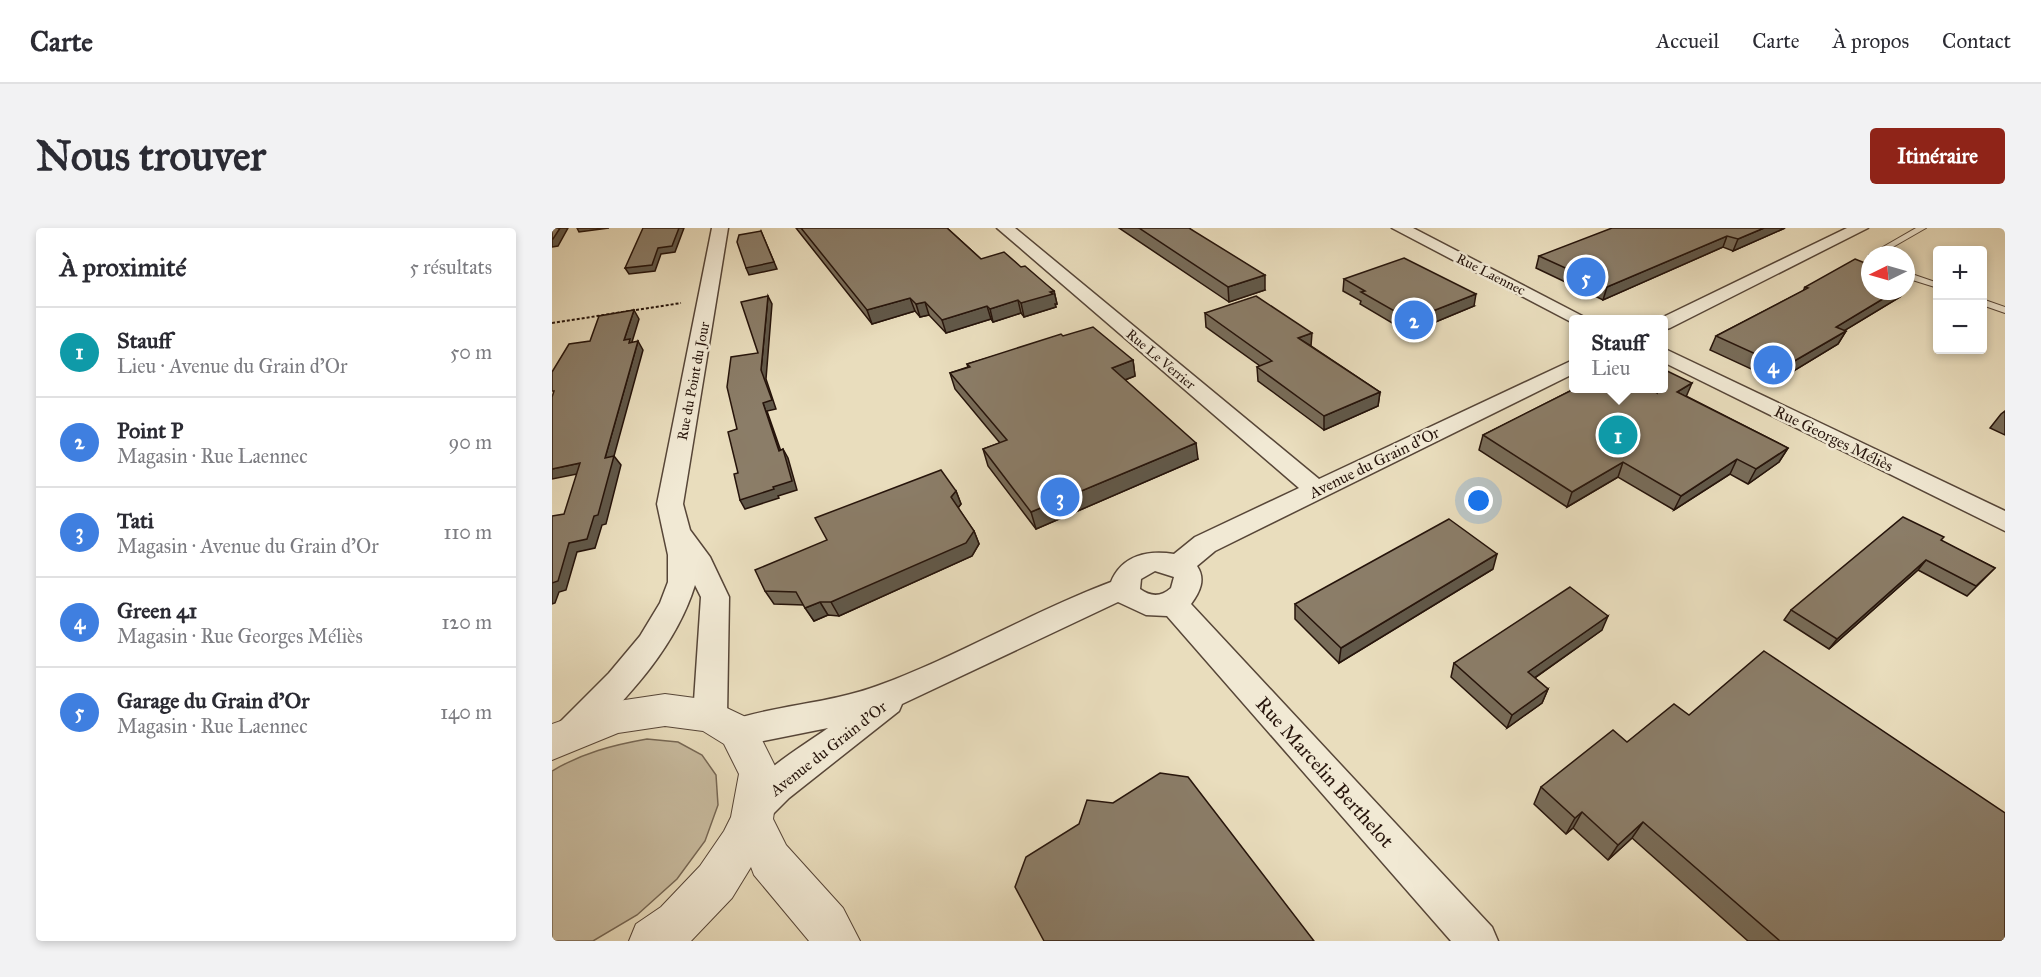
<!DOCTYPE html>
<html lang="fr">
<meta charset="utf-8">
<style>
body{margin:0;font-family:"IM FELL Great Primer",serif;background:#f2f2f3;color:#2b2b33}
.controls{position:absolute;right:18px;top:18px;display:grid;overflow:hidden;border-radius:6px;box-shadow:0 3px 9px #0003}
.controls button{width:54px;height:54px;display:grid;place-items:center;padding:0;border:0;border-bottom:2px solid #e1e1e2;background:#fff;color:#2b2b33;font:30px sans-serif}
.compass{position:absolute;left:1309px;top:18px;width:54px;height:54px;border-radius:50%;background:#fff;box-shadow:0 3px 9px #0003;rotate:265deg}
.you{position:absolute;left:927px;top:273px;width:21px;height:21px;margin:-15px;border:4px solid #fff;border-radius:50%;background:#1a73e8;box-shadow:0 0 0 9px #1a73e833}
.badge{display:grid;place-items:center;width:39px;height:39px;border-radius:50%;background:#8f2418;color:#fff;font-size:20px;font-weight:700}
.pin{position:absolute;translate:-50% -50%;border:3px solid #fff;box-shadow:0 2px 6px #0006}
.popup{position:absolute;left:1017px;top:87px;width:99px;height:78px;box-sizing:border-box;display:grid;place-content:center;border-radius:6px;background:#fff;filter:drop-shadow(0 2px 4px #0005);font-size:20px;white-space:nowrap;color:#7c7c81}
.popup b{font-size:22px;color:#2b2b33}
.popup::after{content:'';position:absolute;left:50%;top:100%;margin-left:-12px;border:12px solid transparent;border-top-color:#fff}
.list{margin:0;padding:0;list-style:none}
h2{display:flex;justify-content:space-between;align-items:center;height:78px;margin:0;padding:0 24px;font-size:26px}
h2 small{font-size:20px;font-weight:400;color:#7c7c81}
.list li{display:grid;grid-template-columns:39px 1fr auto;gap:18px;align-items:center;box-sizing:border-box;height:90px;padding:0 24px;border-top:2px solid #e1e1e2}
.list b{display:block;font-size:22px;white-space:nowrap}
.list p{margin:0;font-size:20px;white-space:nowrap;color:#7c7c81}
.list em{font-size:20px;font-style:normal;color:#7c7c81}
.map{position:relative;flex:none;width:1453px;height:713px;overflow:hidden;border-radius:6px}
header{display:flex;align-items:center;gap:36px;box-sizing:border-box;height:84px;padding:0 30px;background:#fff;border-bottom:2px solid #e1e1e2}
header strong{font-size:28px}
nav{display:flex;gap:33px;margin-inline-start:auto;font-size:21px}
.intro{display:flex;align-items:center;justify-content:space-between;box-sizing:border-box;height:144px;padding:0 36px}
h1{margin:0;font-size:42px}
.button{padding:15px 27px;border-radius:6px;background:#8f2418;color:#fff;font-size:21px;font-weight:700}
main{display:flex;gap:36px;padding:0 36px}
aside{flex:1;background:#fff;border-radius:6px;box-shadow:0 3px 9px #0003}
.map>svg:first-child{display:block}
.green{fill:#c8bb9f;stroke:#776855;stroke-width:1.5}
.lines{fill:none;stroke-linecap:round;stroke-linejoin:round}
.service-casing{stroke:#574638;stroke-width:2}
.minor-casing{stroke:#574638;stroke-width:3}
.tertiary-casing{stroke:#574638;stroke-width:2}
.path{stroke:#26140b;stroke-width:2;stroke-dasharray:3 2;stroke-linecap:butt}
.service{fill:#f1e9d4;fill-rule:evenodd}
.minor{fill:#f1e9d4;fill-rule:evenodd}
.tertiary{fill:#f1e9d4;fill-rule:evenodd}
.wall{fill:#786c59;stroke:#26140b;stroke-width:1.5}
.shaded-wall{fill:#615849;stroke:#26140b;stroke-width:1.5}
.building{fill:#8b7d68;stroke:#26140b;stroke-width:1.5}
.labels{text-anchor:middle;stroke-width:5;stroke-linejoin:round;paint-order:stroke}
.far-street-label{font-size:14px;fill:#26140b;stroke:#f1e9d4}
.street-label{font-size:16px;fill:#26140b;stroke:#f1e9d4}
.near-street-label{font-size:20px;fill:#26140b;stroke:#f1e9d4}
</style>
<header>
<strong>Carte</strong>
<nav><a>Accueil</a><a>Carte</a><a>À propos</a><a>Contact</a></nav>
</header>
<div class="intro"><h1>Nous trouver</h1><a class="button">Itinéraire</a></div>
<main>
<aside>
<h2>À proximité<small>5 résultats</small></h2>
<ul class="list">
<li><span class="badge" style="background:#0f9aa8">1</span><div><b>Stauff</b><p>Lieu · Avenue du Grain d'Or</p></div><em>50 m</em></li>
<li><span class="badge" style="background:#3f7fe0">2</span><div><b>Point P</b><p>Magasin · Rue Laennec</p></div><em>90 m</em></li>
<li><span class="badge" style="background:#3f7fe0">3</span><div><b>Tati</b><p>Magasin · Avenue du Grain d'Or</p></div><em>110 m</em></li>
<li><span class="badge" style="background:#3f7fe0">4</span><div><b>Green 41</b><p>Magasin · Rue Georges Méliès</p></div><em>120 m</em></li>
<li><span class="badge" style="background:#3f7fe0">5</span><div><b>Garage du Grain d'Or</b><p>Magasin · Rue Laennec</p></div><em>140 m</em></li>
</ul>
</aside>
<div class="map">
<svg width="1453" height="713" viewBox="0 0 1453 713">
<rect width="100%" height="100%" fill="#e9ddbd"/>
<filter id="stains"><feTurbulence type="fractalNoise" baseFrequency=".00333" numOctaves="4"/><feColorMatrix values="0 0 0 0 .2 0 0 0 0 .09 0 0 0 0 .02 0 0 0 .5 -.17"/></filter>
<radialGradient id="worn" r=".72"><stop offset=".6" stop-color="#630" stop-opacity="0"/><stop offset="1" stop-color="#630" stop-opacity=".3"/></radialGradient>
<path class="green" d="M95,511L126,514L150,527L164,547L166,577L153,613L125,651L85,687L41,713H0V543C30,525 61,517 95,511Z"/>
<g class="lines">
<defs>
<g id="service">
<path d="M1364,0H1374L1327,27H1317Z"/>
<path d="M1354,44L1386,55V60L1354,50Z"/>
<path d="M1430,71L1453,79V85L1430,77Z"/>
</g>
<g id="minor">
<path d="M160,0H176L131,276L138,302L158,329L177,369L175,488L170,498L158,502L146,498L141,488L149,369L143,357C123,421 76,468 31,515L19,519L7,515L2,505L7,495L57,445L88,408L108,375L116,354V327L105,276Z"/>
<path d="M445,0H463L767,251L1021,132V146L663,323L645,338C654,351 648,364 639,376L940,699L946,713H899L615,388L594,387L566,374L350,476L347,483L237,570L216,591L203,596L190,591L185,579C199,548 248,520 276,500L186,518L174,514L169,504L174,494C222,477 276,476 325,458C405,429 479,384 559,354C570,327 596,322 622,326L643,309L747,260ZM603,343L622,349L619,360C609,369 599,369 588,361L589,351Z"/>
<path d="M840,0H861L1038,92H1021V95Z"/>
<path d="M1295,0H1316L1118,100L1111,102V92H1105Z"/>
<path d="M1111,120L1453,283V303L1111,134Z"/>
</g>
<path id="tertiary" d="M113,466L158,472L200,492L227,546L221,591L234,617L291,680L308,713H257L202,647L199,639L180,670L139,713H77L84,696L109,679L148,638L172,603L179,589L187,546L172,516L151,503L113,498L66,505L0,532V496L66,473Z"/>
</defs>
<use href="#service" class="service-casing"/>
<use href="#minor" class="minor-casing"/>
<use href="#tertiary" class="tertiary-casing"/>
<path class="path" d="M0,95L129,75"/>
<use href="#service" class="service"/>
<use href="#minor" class="minor"/>
<use href="#tertiary" class="tertiary"/>
</g>
<g class="wall">
<path d="M244,0H395L429,31L469,39L502,63L505,76H503L504,79L472,89L469,85L441,94L439,91L394,105L377,87L368,89L363,83L320,96Z"/>
<path d="M567,0H637L713,62L677,74Z"/>
<path d="M1233,0L1181,23L1171,19L1051,72L984,40L987,28Z"/>
<path d="M792,51L922,78L857,105L808,76L809,73L791,63Z"/>
<path d="M1253,59L1318,63H1352L1348,69L1293,102L1294,103L1286,116L1225,153L1158,122L1164,108L1251,63Z"/>
<path d="M653,85L759,118L828,164L826,178L772,202L706,153L705,139L708,138L654,99Z"/>
<path d="M511,108L581,132L583,148L573,152L646,231L484,301L436,238L431,221L448,215L403,161L398,145L416,139L415,136Z"/>
<path d="M1024,160H1111L1134,168L1236,220L1227,234L1196,256L1178,246L1122,282L1066,249L1015,279L927,222L931,207Z"/>
<path d="M1453,183V207L1438,200L1449,186Z"/>
<path d="M404,263L409,276L406,280L422,303L427,316L420,328L287,388L276,387L262,393L252,377L222,376L213,363Z"/>
<path d="M1389,313L1443,340L1415,368L1366,342L1277,421L1232,392L1239,382Z"/>
<path d="M941,341L787,435L743,391V376Z"/>
<path d="M1050,402L983,450L996,461L990,475L955,500L899,449L902,435Z"/>
<path d="M1137,487L1453,713H1196L1080,610L1056,632L1021,600L1014,606L982,576L989,559L1075,514Z"/>
</g>
<g class="shaded-wall">
<path d="M8,0H16L6,18L0,19V11Z"/>
<path d="M25,0H57L27,4Z"/>
<path d="M127,0H132L123,24L109,26L103,43L77,46L73,40L106,20Z"/>
<path d="M1212,0H1233L1181,23L1186,11Z"/>
<path d="M209,3L225,41L197,47L194,40Z"/>
<path d="M1175,8L1171,19L1051,72L1055,59Z"/>
<path d="M713,47V62L677,74L676,59Z"/>
<path d="M502,63L505,76H503L504,79L472,89L469,75Z"/>
<path d="M1344,63H1352L1348,69L1277,112L1284,99Z"/>
<path d="M924,66L922,78L857,105L858,92Z"/>
<path d="M216,68L220,76L214,151L224,181L215,183L232,232L227,223L211,175L209,142Z"/>
<path d="M358,70L363,83L320,96L315,82Z"/>
<path d="M466,72L469,85L441,94L438,81Z"/>
<path d="M373,74L377,87L368,89L364,76Z"/>
<path d="M435,78L439,91L394,105L390,92Z"/>
<path d="M82,82L87,91L80,114L84,119L72,112Z"/>
<path d="M1294,103L1286,116L1225,153L1232,139Z"/>
<path d="M760,105L759,118L746,110Z"/>
<path d="M86,113L91,122L62,228L69,237L54,296L50,297L43,320L25,324L14,362L7,364L3,375L0,376V355L17,315L42,288L53,230Z"/>
<path d="M581,132L583,148L562,156L560,140Z"/>
<path d="M1140,155L1134,169L1125,164Z"/>
<path d="M828,164L826,178L772,202V188Z"/>
<path d="M644,215L646,231L484,301L479,284Z"/>
<path d="M1236,220L1227,234L1196,256L1204,241Z"/>
<path d="M231,221L236,230L245,262L226,268L227,270L193,281L188,272Z"/>
<path d="M1185,231L1178,246L1122,282L1129,268Z"/>
<path d="M1071,234L1066,249L1015,279L1020,264Z"/>
<path d="M28,235L35,244L0,251V241Z"/>
<path d="M404,263L409,276L404,282L399,269Z"/>
<path d="M422,303L427,316L420,328L287,388L279,374Z"/>
<path d="M945,326L941,341L787,435L789,420Z"/>
<path d="M1374,332L1366,342L1277,421L1285,411Z"/>
<path d="M268,374L276,387L262,393L253,380Z"/>
<path d="M1056,388L1050,402L971,458L976,444Z"/>
<path d="M996,461L990,475L955,500L960,487Z"/>
<path d="M1030,584L1021,600L1014,606L1023,590Z"/>
<path d="M1091,594L1080,610L1056,632L1066,617Z"/>
</g>
<g class="building">
<path d="M0,0H8L1,11H0Z"/>
<path d="M91,0H127L120,18L106,20L100,37L73,40Z"/>
<path d="M249,0H395L429,31L452,24L469,39L473,38L502,63L498,64L501,66L469,75L466,72L438,81L435,78L390,92L373,74L364,76L358,70L315,82Z"/>
<path d="M587,0H637L713,47L676,59Z"/>
<path d="M1060,0H1212L1186,11L1175,8L1055,59L987,28Z"/>
<path d="M209,3L222,34L194,40L185,14L187,7Z"/>
<path d="M852,30L924,66L858,92L809,64L813,63L792,51Z"/>
<path d="M1303,31L1318,37V63H1344L1284,99L1294,103L1232,139L1164,108L1256,60L1253,59Z"/>
<path d="M216,68L209,142L220,172L211,175L227,223L231,221L240,253L221,259L222,261L188,272L182,246L186,245L176,204L185,201L175,159L179,129L206,125L189,74Z"/>
<path d="M704,68L760,105L746,110L828,164L772,188L705,139L720,133L653,85Z"/>
<path d="M82,82L72,112L78,111L77,115L86,113L53,230L62,228L46,287L42,288L35,311L17,315L6,353L0,355V288L12,286L28,235L0,241V169L2,163H0V144L17,116L38,113L47,88Z"/>
<path d="M541,99L581,132L560,140L644,215L479,284L431,221L455,212L398,145L418,139L415,136L509,106L511,108Z"/>
<path d="M1111,141L1140,155L1125,164L1236,220L1204,241L1185,231L1129,268L1071,234L1020,264L931,207L1024,160H1097L1105,165L1104,160H1111Z"/>
<path d="M389,242L404,263L399,269L422,303L414,315L279,374H268L253,380L244,364L213,363L203,342L275,312L263,290Z"/>
<path d="M1351,289L1392,309L1389,312L1443,340L1424,358L1374,332L1285,411L1239,382Z"/>
<path d="M897,291L945,326L789,420L743,376Z"/>
<path d="M1018,359L1056,388L976,444L996,461L960,487L902,435Z"/>
<path d="M1212,423L1453,585V713H1228L1091,594L1066,617L1030,584L1023,590L989,559L1061,502L1075,514L1122,476L1137,487Z"/>
<path d="M608,545L636,549L762,713H492L463,659L474,629L527,596L535,572L561,575Z"/>
</g>
<g class="labels">
<g class="far-street-label">
<text transform="translate(939 46) rotate(27)" y="5">Rue Laennec</text>
<text transform="translate(609 131) rotate(40)" y="5">Rue Le Verrier</text>
<text transform="translate(141 153) rotate(-79)" y="5">Rue du Point du Jour</text>
</g>
<g class="street-label">
<text transform="translate(1282 210) rotate(26)" y="6">Rue Georges Méliès</text>
<text transform="translate(822 234) rotate(-26)" y="6">Avenue du Grain d'Or</text>
<text transform="translate(276 520) rotate(-38)" y="6">Avenue du Grain d'Or</text>
</g>
<g class="near-street-label">
<text transform="translate(773 544) rotate(48)" y="7">Rue Marcelin Berthelot</text>
</g>
</g>
<rect width="100%" height="100%" filter="url(#stains)"/>
<rect width="100%" height="100%" fill="url(#worn)"/>
</svg>
<div class="controls">
<button>+</button>
<button>−</button>
</div>
<svg class="compass" viewBox="-18 -18 36 36"><path d="M0-13l5 13h-10z" fill="#e53935"/><path d="M0 13l5-13h-10z" fill="#7c7c81"/></svg>
<div class="you"></div>
<div class="pin badge" style="left:1066px;top:207px;background:#0f9aa8">1</div>
<div class="popup"><b>Stauff</b>Lieu</div>
<div class="pin badge" style="left:862px;top:92px;background:#3f7fe0">2</div>
<div class="pin badge" style="left:508px;top:269px;background:#3f7fe0">3</div>
<div class="pin badge" style="left:1221px;top:137px;background:#3f7fe0">4</div>
<div class="pin badge" style="left:1034px;top:49px;background:#3f7fe0">5</div>
</div>
</main>
